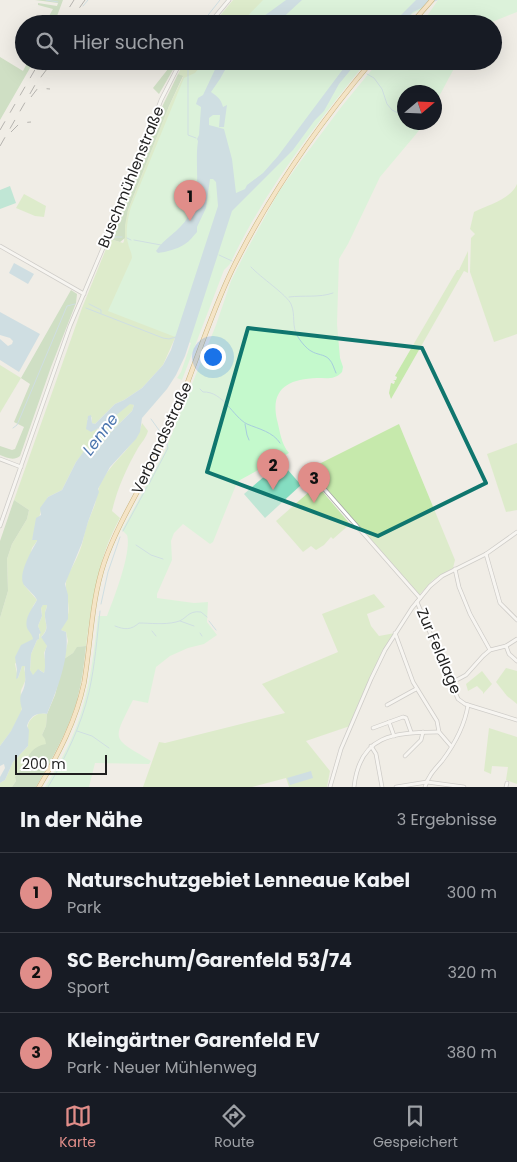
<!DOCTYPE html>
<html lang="de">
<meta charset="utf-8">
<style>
body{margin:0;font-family:Poppins,sans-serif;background:#20242c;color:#f1f3f6}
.compass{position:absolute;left:397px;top:85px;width:45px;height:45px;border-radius:50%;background:#171b24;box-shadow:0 5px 20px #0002;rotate:71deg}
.scale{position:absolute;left:15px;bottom:12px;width:92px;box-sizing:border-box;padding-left:5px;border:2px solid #1f1f1f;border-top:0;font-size:14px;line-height:18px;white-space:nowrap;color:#1f1f1f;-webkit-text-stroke:4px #fff;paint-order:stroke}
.you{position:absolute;left:212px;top:356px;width:18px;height:18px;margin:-12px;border:4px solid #fff;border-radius:50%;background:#1a73e8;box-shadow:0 0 0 8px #1a73e833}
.badge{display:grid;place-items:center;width:32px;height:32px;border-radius:50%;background:#e08d89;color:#111;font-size:16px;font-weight:700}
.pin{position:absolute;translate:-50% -41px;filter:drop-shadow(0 1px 2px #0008)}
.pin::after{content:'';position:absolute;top:26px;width:18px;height:15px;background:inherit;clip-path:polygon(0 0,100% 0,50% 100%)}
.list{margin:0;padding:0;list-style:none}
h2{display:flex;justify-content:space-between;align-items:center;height:65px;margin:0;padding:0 20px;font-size:21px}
h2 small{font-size:16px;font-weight:400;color:#9ea1a6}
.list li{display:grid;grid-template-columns:32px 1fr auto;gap:15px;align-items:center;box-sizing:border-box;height:80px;padding:0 20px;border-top:1px solid #363941}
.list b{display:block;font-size:19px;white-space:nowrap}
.list p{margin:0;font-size:16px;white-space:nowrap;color:#9ea1a6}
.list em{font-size:16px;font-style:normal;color:#9ea1a6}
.icon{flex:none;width:28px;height:28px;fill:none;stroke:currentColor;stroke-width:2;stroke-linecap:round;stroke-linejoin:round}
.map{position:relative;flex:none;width:517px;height:787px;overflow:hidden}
.search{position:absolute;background:#171b24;box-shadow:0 5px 20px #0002;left:15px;right:15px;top:15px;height:55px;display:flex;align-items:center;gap:12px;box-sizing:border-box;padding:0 18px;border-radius:28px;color:#9ea1a6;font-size:19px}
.sheet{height:305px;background:#171b24}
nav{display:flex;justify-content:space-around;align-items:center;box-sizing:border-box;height:70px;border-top:1px solid #363941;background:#171b24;font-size:14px;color:#9ea1a6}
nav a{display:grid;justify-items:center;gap:2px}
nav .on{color:#e08d89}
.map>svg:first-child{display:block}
.grass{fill:#c6e9ac}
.forest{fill:#a6ce9b}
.park{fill:#c4f9cc}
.pitch{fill:#85ddc1}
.water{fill:#a7cddd;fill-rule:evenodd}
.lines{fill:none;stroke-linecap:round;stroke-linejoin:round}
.stream{stroke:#a7cddd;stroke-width:1}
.minor-casing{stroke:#a6a6a6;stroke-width:4.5}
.major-casing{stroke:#987102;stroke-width:5}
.minor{stroke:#fff;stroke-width:3}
.major{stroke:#fadaa0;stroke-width:4}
.rail{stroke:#6d6d6d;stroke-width:1;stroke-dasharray:10 10;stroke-linecap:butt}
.marked{fill:none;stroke:#0f766e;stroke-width:4;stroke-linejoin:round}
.labels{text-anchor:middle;stroke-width:4;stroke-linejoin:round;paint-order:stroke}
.street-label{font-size:15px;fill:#1f1f1f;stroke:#fff}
.water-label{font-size:16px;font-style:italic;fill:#4c76ae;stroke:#fff}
</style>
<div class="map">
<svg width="517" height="787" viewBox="0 0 517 787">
<rect width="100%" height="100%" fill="#f0ede6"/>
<g class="grass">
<path d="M233,0H286L253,24H213Z"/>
<path d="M185,61H219L189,292L175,338L163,365L142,388L124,400L115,404L95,424L92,423V417L87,419L98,430L130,403L134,405L132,411L110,433L96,452L80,457L76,462L62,490L48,497L41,511L32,540H37V541L32,548L24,585L37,600L33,606L28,629L33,635V639L15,664L18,678L22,666H25L24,669C28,680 24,682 21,691C20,696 23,702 22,707C21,721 8,735 0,746V618L8,591L7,559L12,544L27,519L29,510L14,500L82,308L110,239L123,243L124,241L125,222L128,210L169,106L183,77L178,74Z"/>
<path d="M517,184V334L494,342L470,272L471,238L475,234L470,229L474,212C488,205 511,199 517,184Z"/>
<path d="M24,194L46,206L44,217L35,216L16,208Z"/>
<path d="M468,251V273L464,271L391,399L389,393L391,383L394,384L395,381L393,380H396L397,377L395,376L457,270H459Z"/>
<path d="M0,365L21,378L0,413Z"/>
<path d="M142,423L148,431C146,438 142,442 138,448C127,467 117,489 112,511L120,518C98,557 92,602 86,646L78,647L73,653L64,659L68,641L66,632L61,630V628C78,609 60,592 68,575C73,565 79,555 82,544C84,537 85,529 88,522C90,516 93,510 95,504C97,495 98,487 103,479C114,459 136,446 142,423Z"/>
<path d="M399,424L455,560L453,568L433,580L419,595L309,469Z"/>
<path d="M517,443V510L506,512L487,454Z"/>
<path d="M317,485L350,524L333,539L331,537L324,545L316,550L311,546L303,552L276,521Z"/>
<path d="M374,594L385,607L367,614L371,626L379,636L395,633L385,650L350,726L306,741L330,771L327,787H289L286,778L252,787H143L159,742L165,743L285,713L262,684L338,652L322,614Z"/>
<path d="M43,605H47C47,608 45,610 45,613C44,624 51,627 41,637L46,642L47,646L44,653L46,667L44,673L40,670L33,676L30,670L31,654L37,640L39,639L40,631L38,626L42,616L41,607Z"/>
<path d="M506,668L517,671V704L507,696L496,682Z"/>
<path d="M482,671L492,684L483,694V692L477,686L468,691L466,684Z"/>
<path d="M40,713L47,714L46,726L42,735L46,739V744L27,756L19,772L15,777L16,781L12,787H0V783L5,780L13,762L28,746C28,730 23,721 40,713Z"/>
<path d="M489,728L517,737V784L506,780L508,767L492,766L491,774L484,771Z"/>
</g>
<g class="forest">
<path d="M35,0H63L54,24L45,23L53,9L38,5V3L57,6L58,3Z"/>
<path d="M0,57L23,71L28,61H34L0,120Z"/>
<path d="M171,61H178L159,94L153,88L168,69L167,68Z"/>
<path d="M178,74L183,76L169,106L128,210L125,225V238L120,242L110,239L162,107Z"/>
<path d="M71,290L77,294L76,303L51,367L20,456C14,461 7,458 0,455V446L12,450L15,449L24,427L14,422L30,384L21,378Z"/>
<path d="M14,500L29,510L27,519L12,544L7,559L8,591L0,618V541Z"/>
<path d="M86,646C84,664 82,682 77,700C68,731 52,759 36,787H12L16,781L15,777C26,765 27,747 46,744L45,739L42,735L46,726L47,714L55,695L64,659L73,653L77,647Z"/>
</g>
<g class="park">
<path d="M263,0H433L428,6L412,14L403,24H240Z"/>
<path d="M438,0H517V12L487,24H418L427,16Z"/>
<path d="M205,61H367C316,124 265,190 230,264L224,270L182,380L177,378L181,372L191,343L108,311L132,258C132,252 129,249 128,243C125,233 128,217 131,207L184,78L195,73Z"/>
<path d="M381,61H458L435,104L434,92H404V122L424,123L417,133L380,177L348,244L339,259L337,324L340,358L343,367L342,372C335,380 327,378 317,378C288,379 270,389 277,420C280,431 281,444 289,453L240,480L236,485L213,542L210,544L183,524L174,533L171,541L172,560L157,594V598L194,603L208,602L207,622L217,635L204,644L188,648L170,656L156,667L148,703L133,700C112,742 111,737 151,761L149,764L95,763L89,787H45C58,766 70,745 78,722C90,688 94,652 98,616H107C114,598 132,552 127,535L122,530L164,453L216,325L231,281L244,255L278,193L300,162L342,106L374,67Z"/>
</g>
<g class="pitch">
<path d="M10,186L16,203L0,209V190Z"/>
<path d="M281,462L301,485L265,518L244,494Z"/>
</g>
<g class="water">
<path d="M286,0H302L276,24H253Z"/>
<path d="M416,0H438L413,12L401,24H392Z"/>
<path d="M219,61H230L220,79L211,92C217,96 221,99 223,107L227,105L224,127H219L220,115H213L209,118V125L224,129L232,159L236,193L245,189L247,185L263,173L278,156L349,61H358L339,84L324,111L315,120L293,150L232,211L185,356L176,375L167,389L142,418L140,432L136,439L110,467L98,489L99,492L88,522L82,543L65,584L68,595V619L61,630L66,632C70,657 57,690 47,714C37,712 30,716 27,726L29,730L28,746L13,762L5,780L0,783V777L5,768L4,764L0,766V746L11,731L22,709C17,692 24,695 25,682C26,677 24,671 25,666H22L18,678L16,679L17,670L15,657L21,645L33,639C32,634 29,632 27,628C24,617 33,608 37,600C34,594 28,590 24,585C17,575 32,550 37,541V540H32L36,518L41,515L40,508L48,497L62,490L76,462L84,451L96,452L110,433L132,411L134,405L130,404L103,426L91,432L86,429L88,416L91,415L92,423L95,424L115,404L124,400L142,388L163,365L171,350L218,206L216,182L213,179H210L206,208L197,227V232C193,236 190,241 185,244C178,249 166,252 158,253L156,251C164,238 179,232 188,217C203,192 194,167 198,141L197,139L199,135L201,107L196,104L198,98L203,95ZM43,605H47C47,608 45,611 45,613C44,623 51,628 41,637L47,646C42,655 47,663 44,673L38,669L33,675L30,670L31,654L37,640L39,639V634L41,633L38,626L42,616L41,608Z"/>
<path d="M14,263L34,274L28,284L9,273Z"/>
<path d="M0,312L40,334L19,372L0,360V339L8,346L12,344L13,341L10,338L0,335Z"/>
<path d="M311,771L313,778L290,785L287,778Z"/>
</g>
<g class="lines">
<g class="stream">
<path d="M46,0L58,2"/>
<path d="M83,6L88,0"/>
<path d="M201,24L220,0"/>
<path d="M188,61V135L196,138"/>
<path d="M355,64L360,68"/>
<path d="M367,74L374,78L382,89L387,104L392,110L404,116"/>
<path d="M113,237H122"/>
<path d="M127,238L131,240"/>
<path d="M134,240L161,245"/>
<path d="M219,255L232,261"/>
<path d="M251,267C260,277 287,295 291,304C296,315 291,326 298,337C301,342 307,349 311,351C317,355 324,354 329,359C333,363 334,369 336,373"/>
<path d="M289,297C304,295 319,298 333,293"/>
<path d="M89,304L101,310V313"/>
<path d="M86,308L163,338L169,339L176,337"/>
<path d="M200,389L203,392C223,391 233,417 247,424C259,429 273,432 280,443"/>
<path d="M151,419L164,437"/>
<path d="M245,424L247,435L249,440"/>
<path d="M13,428L17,425L67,306L75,304"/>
<path d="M149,484L168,448L166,440"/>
<path d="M123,531L147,487"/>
<path d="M136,545L151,555L163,559"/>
<path d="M101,604L108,572L120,537"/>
<path d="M180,621L194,626"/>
<path d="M209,621L216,630"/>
<path d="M115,626C125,630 131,630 139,623C150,623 164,625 176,622C187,620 187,610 201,612L207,617"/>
<path d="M152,631L156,636"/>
<path d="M200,633L202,636"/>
<path d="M77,731L92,736L109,748"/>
<path d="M48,787C66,757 81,726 89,692C95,665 97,638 100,611"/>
</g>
<defs>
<g id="minor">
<path d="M209,24L229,0"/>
<path d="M0,246L84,294"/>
<path d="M0,459L21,467"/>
<path d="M312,475L420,598"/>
<path d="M0,526L70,326L120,208L161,100L181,61"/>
<path d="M486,554L500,603L517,620"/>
<path d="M455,569L459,587L470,614L490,650"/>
<path d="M417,602L458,699L465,704L517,720"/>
<path d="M395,633L413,682L437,721L439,732L451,746"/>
<path d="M506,646L509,654L517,661"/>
<path d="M451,683L466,675L483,656L490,650L506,646L517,639"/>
<path d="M387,705L416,689"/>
<path d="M389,722L394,736"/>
<path d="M373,728L403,717L406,718L411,732"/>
<path d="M371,746L376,754L382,787"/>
<path d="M405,756L421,740L423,732"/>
<path d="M330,787L341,749L371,679L385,650L412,608L430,586L442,576L486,554L517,532"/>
<path d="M354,787C360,733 395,733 439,732"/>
<path d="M396,787L427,782L464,787"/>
<path d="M425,787C428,776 435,769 442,761C454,745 465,724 468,705"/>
<path d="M506,787L507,783"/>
</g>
<g id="major">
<path d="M411,24L432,0"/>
<path d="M39,787C58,755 76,721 84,683C91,643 91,602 104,563C120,517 148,477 168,432C191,379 207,322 232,270C269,195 318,125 372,61"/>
</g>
</defs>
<use href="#minor" class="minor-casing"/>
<use href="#major" class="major-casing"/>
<use href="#minor" class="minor"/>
<use href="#major" class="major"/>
<g class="rail">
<path d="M59,24L74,0"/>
<path d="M68,24L85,0"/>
<path d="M31,97L38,88L50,89"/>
<path d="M0,130L40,61"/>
<path d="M11,132L20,123L31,122"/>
<path d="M0,146L35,85L53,61"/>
</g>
</g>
<path d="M0 0H517V787H0ZM248,328L422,348L486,483L378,536L207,472Z" fill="#f0ede6" fill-opacity=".55" fill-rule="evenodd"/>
<path class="marked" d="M248,328L422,348L486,483L378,536L207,472Z"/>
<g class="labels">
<g class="street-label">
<text transform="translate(131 177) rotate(-68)" y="5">Buschmühlenstraße</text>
<text transform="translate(162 438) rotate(-65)" y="5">Verbandsstraße</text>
<text transform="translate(439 651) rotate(67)" y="5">Zur Feldlage</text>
</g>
<g class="water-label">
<text transform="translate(100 434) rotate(-53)" y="6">Lenne</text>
</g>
</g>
</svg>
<svg class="compass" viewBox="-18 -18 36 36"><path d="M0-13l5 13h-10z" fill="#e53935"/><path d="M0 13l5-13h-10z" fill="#9ea1a6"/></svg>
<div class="scale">200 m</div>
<div class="you"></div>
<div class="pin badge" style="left:190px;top:221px">1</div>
<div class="pin badge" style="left:273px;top:490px">2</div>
<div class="pin badge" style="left:314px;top:503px">3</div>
<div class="search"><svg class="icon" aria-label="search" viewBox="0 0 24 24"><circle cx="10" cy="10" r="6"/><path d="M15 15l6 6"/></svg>Hier suchen</div>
</div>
<section class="sheet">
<h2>In der Nähe<small>3 Ergebnisse</small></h2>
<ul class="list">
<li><span class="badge">1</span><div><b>Naturschutzgebiet Lenneaue Kabel</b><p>Park</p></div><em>300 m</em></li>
<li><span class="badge">2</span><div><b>SC Berchum/Garenfeld 53/74</b><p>Sport</p></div><em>320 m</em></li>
<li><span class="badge">3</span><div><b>Kleingärtner Garenfeld EV</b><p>Park · Neuer Mühlenweg</p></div><em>380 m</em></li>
</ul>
</section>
<nav>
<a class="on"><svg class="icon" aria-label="map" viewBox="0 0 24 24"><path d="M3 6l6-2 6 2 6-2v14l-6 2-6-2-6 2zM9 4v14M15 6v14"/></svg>Karte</a>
<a><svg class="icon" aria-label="directions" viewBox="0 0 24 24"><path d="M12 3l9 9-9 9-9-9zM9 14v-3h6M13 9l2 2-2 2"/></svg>Route</a>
<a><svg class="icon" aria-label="saved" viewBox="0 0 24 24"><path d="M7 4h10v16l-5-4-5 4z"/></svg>Gespeichert</a>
</nav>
